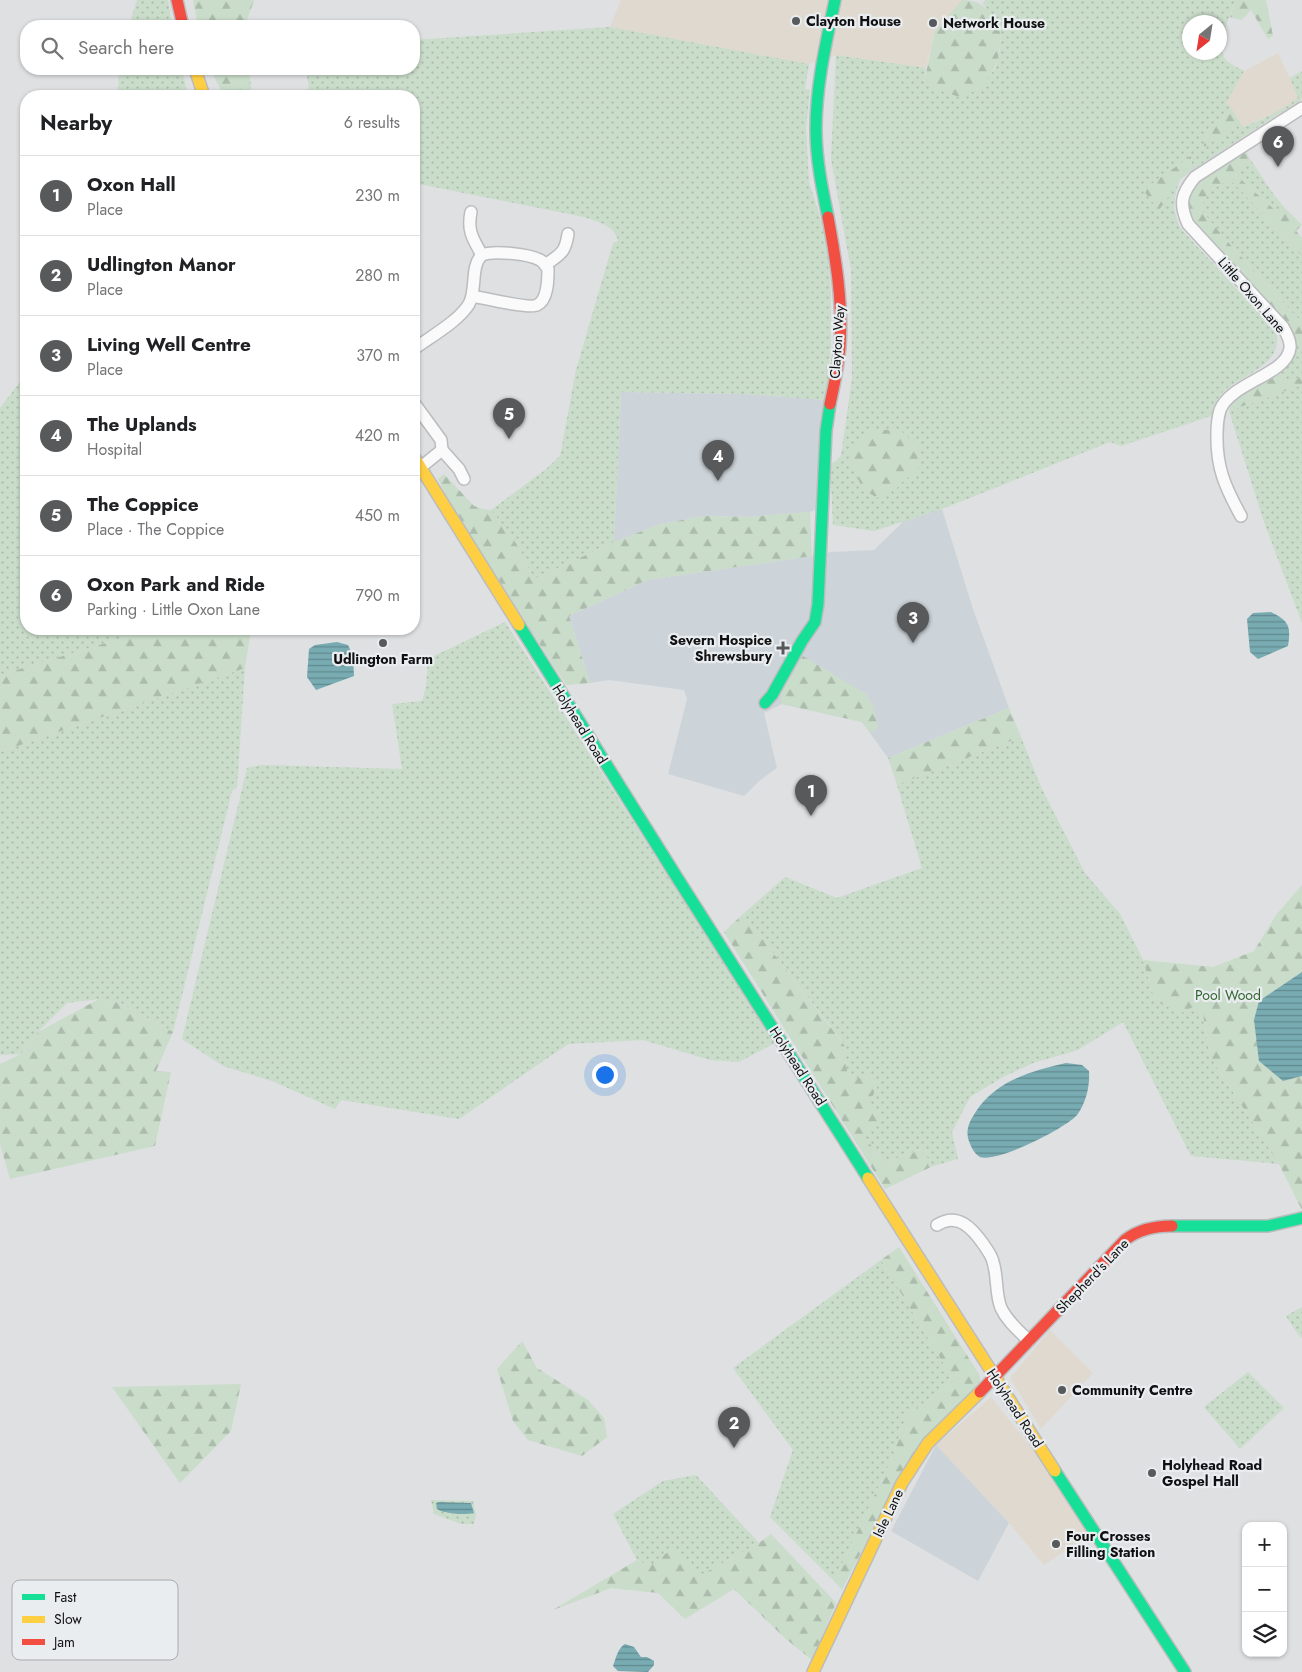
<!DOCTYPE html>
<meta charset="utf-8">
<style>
body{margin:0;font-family:Jost,sans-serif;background:#f2f2f2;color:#202124}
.controls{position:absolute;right:15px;bottom:15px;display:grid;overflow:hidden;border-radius:10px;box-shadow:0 1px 4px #0004}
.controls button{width:45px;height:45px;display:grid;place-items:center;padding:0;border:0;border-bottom:1px solid #e0e0e0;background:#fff;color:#202124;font:25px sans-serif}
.compass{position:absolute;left:1182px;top:15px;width:45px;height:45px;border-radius:50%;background:#fff;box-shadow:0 1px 4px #0004;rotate:210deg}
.you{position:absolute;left:604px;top:1074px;width:18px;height:18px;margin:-12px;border:4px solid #fff;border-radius:50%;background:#1a73e8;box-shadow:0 0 0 8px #1a73e833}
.badge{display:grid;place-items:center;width:32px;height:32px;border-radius:50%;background:#57595a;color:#fff;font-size:16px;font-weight:700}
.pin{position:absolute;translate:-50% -41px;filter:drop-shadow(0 1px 2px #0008)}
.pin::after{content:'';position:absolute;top:26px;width:18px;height:15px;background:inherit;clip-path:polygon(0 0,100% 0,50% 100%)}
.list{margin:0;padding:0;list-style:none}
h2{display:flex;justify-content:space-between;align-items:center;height:65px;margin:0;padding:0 20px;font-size:21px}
h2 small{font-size:16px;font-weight:400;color:#757577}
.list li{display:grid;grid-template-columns:32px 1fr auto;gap:15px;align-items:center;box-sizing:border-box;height:80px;padding:0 20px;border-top:1px solid #e0e0e0}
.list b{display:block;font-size:19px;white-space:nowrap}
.list p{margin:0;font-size:16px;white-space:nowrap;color:#757577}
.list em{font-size:16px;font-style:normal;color:#757577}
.icon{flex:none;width:28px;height:28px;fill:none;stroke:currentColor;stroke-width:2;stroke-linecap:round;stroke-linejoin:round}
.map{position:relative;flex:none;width:1302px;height:1672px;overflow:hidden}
.search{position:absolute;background:#fff;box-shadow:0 1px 4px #0004;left:20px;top:20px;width:400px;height:55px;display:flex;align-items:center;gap:12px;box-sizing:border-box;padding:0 18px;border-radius:20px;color:#757577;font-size:19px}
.panel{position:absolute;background:#fff;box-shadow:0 1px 4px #0004;left:20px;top:90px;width:400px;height:545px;border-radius:20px}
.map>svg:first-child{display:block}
.commercial{fill:#e0d9cf}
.built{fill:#cdd4d9}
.grass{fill:url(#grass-dots);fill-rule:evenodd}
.forest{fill:url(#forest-firs)}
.water{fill:url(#water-rules)}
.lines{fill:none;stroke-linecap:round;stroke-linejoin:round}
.street-casing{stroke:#bbbcbe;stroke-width:14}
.fast-casing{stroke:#bbbcbe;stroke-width:14}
.slow-casing{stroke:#bbbcbe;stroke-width:14}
.jam-casing{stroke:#bbbcbe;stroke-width:14}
.street{stroke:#fafafb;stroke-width:11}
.fast{stroke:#16e098;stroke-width:11}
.slow{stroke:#ffcf43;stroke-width:11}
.jam{stroke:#f24e42;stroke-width:11}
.poi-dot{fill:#57595a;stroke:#eaedf0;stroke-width:2}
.labels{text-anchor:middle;stroke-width:4.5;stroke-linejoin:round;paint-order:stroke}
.poi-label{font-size:14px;font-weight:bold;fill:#0f1011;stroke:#eaedf0;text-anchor:start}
.street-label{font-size:14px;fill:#0f1011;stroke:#eaedf0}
.park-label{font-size:14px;fill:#30652d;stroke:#eaedf0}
.key{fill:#eaedf0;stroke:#a8abad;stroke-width:1}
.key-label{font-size:14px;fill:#0f1011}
</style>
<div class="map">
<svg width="1302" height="1672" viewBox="0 0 1302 1672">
<defs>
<pattern id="grass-dots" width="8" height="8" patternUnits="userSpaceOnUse" patternTransform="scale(1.25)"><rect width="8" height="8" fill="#cadcca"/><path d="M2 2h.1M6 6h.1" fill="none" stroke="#acbcac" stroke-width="1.8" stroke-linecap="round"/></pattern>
<pattern id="forest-firs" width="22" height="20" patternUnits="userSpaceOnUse" patternTransform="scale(1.25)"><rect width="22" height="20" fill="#cadcca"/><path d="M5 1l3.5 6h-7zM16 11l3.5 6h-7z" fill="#acbcac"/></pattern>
<pattern id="water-rules" width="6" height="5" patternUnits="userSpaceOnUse" patternTransform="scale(1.25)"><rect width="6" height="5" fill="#78abb2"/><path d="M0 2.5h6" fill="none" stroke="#618a8f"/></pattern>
</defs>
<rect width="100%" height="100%" fill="#dee0e2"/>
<g class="commercial">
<path d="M621,0H962L935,31L926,68L836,55L809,64L610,27Z"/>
<path d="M1278,53L1299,98L1281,110L1243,127L1232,109L1226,103L1244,71Z"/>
<path d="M1050,1330L1093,1373L1041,1429L1010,1378Z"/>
<path d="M991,1397L1038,1456L1089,1534L1044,1565L1009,1523L936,1445Z"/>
</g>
<g class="built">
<path d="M621,392L744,394L826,400L819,508L810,512L748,517L704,516L660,524L614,542Z"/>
<path d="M942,509L973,609L1009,708L888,758L862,722L782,704L764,713L777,768L759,781L744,796L668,774L687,699L684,690L609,680L590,683L569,616L647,580L812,556L831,552L874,550L904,521Z"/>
<path d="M936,1445L1009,1523L978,1581L891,1531Z"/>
</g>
<g class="grass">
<path d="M137,0H168L172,26H129Z"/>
<path d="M985,0H1235C1231,16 1213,47 1227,61C1231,65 1239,68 1244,71L1226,103L1232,109L1209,127L1203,147L1241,124L1243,127C1263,119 1281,111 1298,98L1290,78L1302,71V99L1192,170L1191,156L1171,191L1180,180C1173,198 1172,212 1181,229L1275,330C1287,364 1242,374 1223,392C1217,397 1214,409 1211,416L1121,446L1110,442L942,509L874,531L833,525L830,466L841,456L852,378L851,270L831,159L836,55L926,68L924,83L977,90L995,69L1000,50L1001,25L983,4ZM1190,22H1220V52H1190Z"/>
<path d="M610,27L809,64L805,89L810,90L806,128L809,182L826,236L831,292V347L826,400L744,394L621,392L614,542L532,580C525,551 509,533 491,510L545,470L560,456L576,370L613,243L618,241C615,225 598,222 584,217L414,183V96H279L309,89L306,69H414V40Z"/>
<path d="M119,69H182L188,96H118Z"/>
<path d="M1250,159L1274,195L1285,208L1279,214L1234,173Z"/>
<path d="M1229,181L1234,183L1302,256V323L1234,249L1201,210C1203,196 1215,184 1229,181Z"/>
<path d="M1294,338L1302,346V377L1289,382L1279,372L1293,353Z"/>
<path d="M26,374V629H152L0,675V408Z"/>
<path d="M1302,385V623L1264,522L1229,411Z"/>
<path d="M505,622L775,1043L739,1062L710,1060L643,1040L568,1044L459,1119L341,1100L335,1109L272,1081L223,1066L182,1039L247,768L261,765L402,769L392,704L422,701L426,687L428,659Z"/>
<path d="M245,668L237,787L232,791L173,1032L120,1003L99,999L67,1003L38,1032L21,1054L0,1055V752Z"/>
<path d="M1021,737L1041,787L1085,873L1120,914L1143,960L1155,1001L1193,1007L1203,1014L1210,1056L1279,1164L1191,1156L1123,1022L1078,1050L1033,1063L1003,1077L970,1097L952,1132L958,1159L933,1166L921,1149L884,1163L864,1136L868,1104L877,1088L870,1076L857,1078L847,1071L845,1045L743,914L785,877L837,898L922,868L897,785Z"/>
<path d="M881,1260L954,1381L906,1416L893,1456L834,1581L770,1517L793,1450L733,1368Z"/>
<path d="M1302,1307V1338L1297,1333L1286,1316Z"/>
<path d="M1248,1372L1284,1408L1240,1449L1204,1407Z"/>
<path d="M696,1475L759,1543L698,1577L650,1566L637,1560L613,1514L663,1481Z"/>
<path d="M431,1500L473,1501L476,1515L474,1524H461L434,1514Z"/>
</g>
<g class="forest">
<path d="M193,0H254L245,26H198Z"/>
<path d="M962,0C983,0 989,11 1001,25C1000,51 1000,71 977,89C973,93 965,94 959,97L928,86L924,83L935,31Z"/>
<path d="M1235,0H1266L1273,36L1268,39L1251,10L1242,20L1230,17Z"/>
<path d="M210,69H249L252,96H224Z"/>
<path d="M1232,109L1241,124L1203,148L1209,127Z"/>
<path d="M1245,150L1250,159L1235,174L1278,213L1285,208L1302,225L1296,231L1302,238V256L1234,183C1218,178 1203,196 1201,210L1234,249L1302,323V346L1194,226C1189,218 1185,210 1187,200C1190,181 1229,160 1245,150Z"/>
<path d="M1191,156L1192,170L1180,180L1159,210L1143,190Z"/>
<path d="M1279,372L1289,382L1302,377V385L1229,411C1230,396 1266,380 1279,372Z"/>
<path d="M875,429L901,431L920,448L918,473L905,479L897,488L877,498L863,489L852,467L848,453L856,443Z"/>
<path d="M444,474L474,506L483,509L491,510C509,533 525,551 532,580L614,542L660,524L704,516L748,517L810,512L812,556L647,580L569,616L590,683L566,685L449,502L438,479Z"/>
<path d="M152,629H251L245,668L0,752V675Z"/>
<path d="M803,656L866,694L873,706L878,727L870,733L862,722L782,704L781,692Z"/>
<path d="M1009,708L1021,737L897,785L888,758Z"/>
<path d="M1302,885V972L1259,1001L1283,1081L1302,1076V1210L1279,1164L1210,1056L1203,1014L1193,1007L1181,1013L1155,1001L1143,960L1213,967L1254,951L1276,915Z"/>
<path d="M743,914L845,1046L847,1071L857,1078L870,1076L877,1088L868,1104L881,1120L864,1136L884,1163L922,1149L933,1166L885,1189L724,932Z"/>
<path d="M99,999L120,1003L173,1032L156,1071L171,1072L155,1146L10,1179L0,1144V1064L21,1054L38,1032Z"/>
<path d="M899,1247L980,1376V1384L906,1464L842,1590L834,1581L893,1456L906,1416L954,1381L881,1260Z"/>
<path d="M522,1341L537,1368L588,1400L604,1418L607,1437L582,1456L528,1440L513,1421L497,1369Z"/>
<path d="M241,1384L231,1431L180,1483L112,1387Z"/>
<path d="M771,1534L836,1603L812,1660L786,1639L734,1589L685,1619L658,1593L611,1588L553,1610L637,1560L650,1566L673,1548L699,1576L759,1543Z"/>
</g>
<g class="water">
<path d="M1271,612C1289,621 1291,626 1288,646L1258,659L1250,652L1247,619L1253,613Z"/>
<path d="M337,642L348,645L353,656L354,676L316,690L307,677L309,649L315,645Z"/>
<path d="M1302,972V1076L1283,1081L1259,1061L1254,1020L1259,1001Z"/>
<path d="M1066,1063L1082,1065L1089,1071C1090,1086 1086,1103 1077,1115C1066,1128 997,1163 980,1157C974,1154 970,1145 968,1138C966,1128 970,1121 975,1113C995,1081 1031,1071 1066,1063Z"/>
<path d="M439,1502L471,1503L474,1513C465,1515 445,1514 437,1509L436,1503Z"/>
<path d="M625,1644L634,1647L641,1657H647L654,1661V1665L648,1672L618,1671L613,1666C616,1658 618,1648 625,1644Z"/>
</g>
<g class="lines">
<defs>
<g id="street">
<path d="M471,212C467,231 473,239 482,255"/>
<path d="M545,265C560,254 565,254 568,234"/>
<path d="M414,349C430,337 459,321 469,304C477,290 470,266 482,255C493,250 529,254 540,260C544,262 546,266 548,269C548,280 548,300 537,305C530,309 483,298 472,296"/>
<path d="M414,403L441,440L442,450"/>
<path d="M421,467L442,450L459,469L464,479"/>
<path d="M1241,516C1225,487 1216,467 1217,433C1217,426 1218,417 1220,410C1231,382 1287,375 1290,348C1291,340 1286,333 1283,327L1188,224C1179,204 1181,194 1195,177L1302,108"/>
<path d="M937,1225C958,1212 972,1228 984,1245C987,1250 992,1256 993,1262C998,1277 995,1293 1001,1308C1007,1321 1019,1331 1029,1341"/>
</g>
<g id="fast">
<path d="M828,217C822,188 816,159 816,129C816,85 826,43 835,0"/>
<path d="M519,625L678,879L868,1178"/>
<path d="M765,703L772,695L802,641L815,622L818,604L826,431L830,404"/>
<path d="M1172,1226H1268L1302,1218"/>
<path d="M1055,1471L1185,1672"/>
</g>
<g id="slow">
<path d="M195,69L204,96"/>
<path d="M414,457L519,625"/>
<path d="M868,1178L1055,1471"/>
<path d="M813,1672L902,1483L928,1443L980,1392"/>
</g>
<g id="jam">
<path d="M177,0L183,26"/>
<path d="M828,217C836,260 843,303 840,347C838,367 834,386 830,404"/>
<path d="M980,1392L1125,1240C1139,1229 1154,1226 1172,1226"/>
</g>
</defs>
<use href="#street" class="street-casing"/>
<use href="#fast" class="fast-casing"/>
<use href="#slow" class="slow-casing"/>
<use href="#jam" class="jam-casing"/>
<use href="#street" class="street"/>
<use href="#fast" class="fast"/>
<use href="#slow" class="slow"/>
<use href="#jam" class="jam"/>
</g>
<g class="poi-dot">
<circle cx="796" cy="21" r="5"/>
<circle cx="933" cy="23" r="5"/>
<circle cx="383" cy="643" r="5"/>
<path d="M780.5 640.5h5v5h5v5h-5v5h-5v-5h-5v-5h5z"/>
<circle cx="1062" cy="1390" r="5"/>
<circle cx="1152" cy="1473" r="5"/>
<circle cx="1056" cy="1544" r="5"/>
</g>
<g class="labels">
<g class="poi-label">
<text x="806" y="26">Clayton House</text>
<text x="943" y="28">Network House</text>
<text x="772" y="645" text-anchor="end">Severn Hospice<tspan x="772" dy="16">Shrewsbury</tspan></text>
<text x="383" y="664" text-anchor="middle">Udlington Farm</text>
<text x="1072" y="1395">Community Centre</text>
<text x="1162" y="1470">Holyhead Road<tspan x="1162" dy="16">Gospel Hall</tspan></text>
<text x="1066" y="1541">Four Crosses<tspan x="1066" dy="16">Filling Station</tspan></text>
</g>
<g class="street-label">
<text transform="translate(1252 295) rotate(49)" y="5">Little Oxon Lane</text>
<text transform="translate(837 342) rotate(-86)" y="5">Clayton Way</text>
<text transform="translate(580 724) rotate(58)" y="5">Holyhead Road</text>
<text transform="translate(798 1066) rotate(57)" y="5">Holyhead Road</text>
<text transform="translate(1092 1276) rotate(-46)" y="5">Shepherd's Lane</text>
<text transform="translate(1015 1408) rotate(57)" y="5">Holyhead Road</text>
<text transform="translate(888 1513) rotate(-64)" y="5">Isle Lane</text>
</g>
<g class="park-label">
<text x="1228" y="1000">Pool Wood</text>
</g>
</g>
<rect x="12" y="1580" width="166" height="80" rx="8" class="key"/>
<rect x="22" y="1594" width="23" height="6" fill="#16e098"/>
<rect x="22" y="1616" width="23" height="7" fill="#ffcf43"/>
<rect x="22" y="1639" width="23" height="6" fill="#f24e42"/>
<g class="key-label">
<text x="54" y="1602">Fast</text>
<text x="54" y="1624">Slow</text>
<text x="54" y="1647">Jam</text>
</g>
</svg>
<div class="controls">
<button>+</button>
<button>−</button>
<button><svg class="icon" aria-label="layers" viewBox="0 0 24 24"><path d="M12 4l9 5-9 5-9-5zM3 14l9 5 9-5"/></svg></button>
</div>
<svg class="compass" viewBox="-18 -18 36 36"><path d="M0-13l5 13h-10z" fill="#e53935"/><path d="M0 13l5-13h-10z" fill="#757577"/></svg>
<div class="you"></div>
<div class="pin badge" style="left:811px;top:816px">1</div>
<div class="pin badge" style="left:734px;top:1448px">2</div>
<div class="pin badge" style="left:913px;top:643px">3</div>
<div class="pin badge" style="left:718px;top:481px">4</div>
<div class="pin badge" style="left:509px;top:439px">5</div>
<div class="pin badge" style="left:1278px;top:167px">6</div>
<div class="search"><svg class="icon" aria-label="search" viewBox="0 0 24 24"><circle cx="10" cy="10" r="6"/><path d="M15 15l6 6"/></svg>Search here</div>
<section class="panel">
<h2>Nearby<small>6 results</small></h2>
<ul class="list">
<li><span class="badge">1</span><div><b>Oxon Hall</b><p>Place</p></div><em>230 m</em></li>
<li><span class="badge">2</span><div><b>Udlington Manor</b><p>Place</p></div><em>280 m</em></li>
<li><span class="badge">3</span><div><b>Living Well Centre</b><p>Place</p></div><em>370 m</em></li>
<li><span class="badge">4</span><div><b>The Uplands</b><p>Hospital</p></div><em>420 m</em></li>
<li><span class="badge">5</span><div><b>The Coppice</b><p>Place · The Coppice</p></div><em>450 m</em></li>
<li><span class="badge">6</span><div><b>Oxon Park and Ride</b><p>Parking · Little Oxon Lane</p></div><em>790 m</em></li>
</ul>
</section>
</div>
